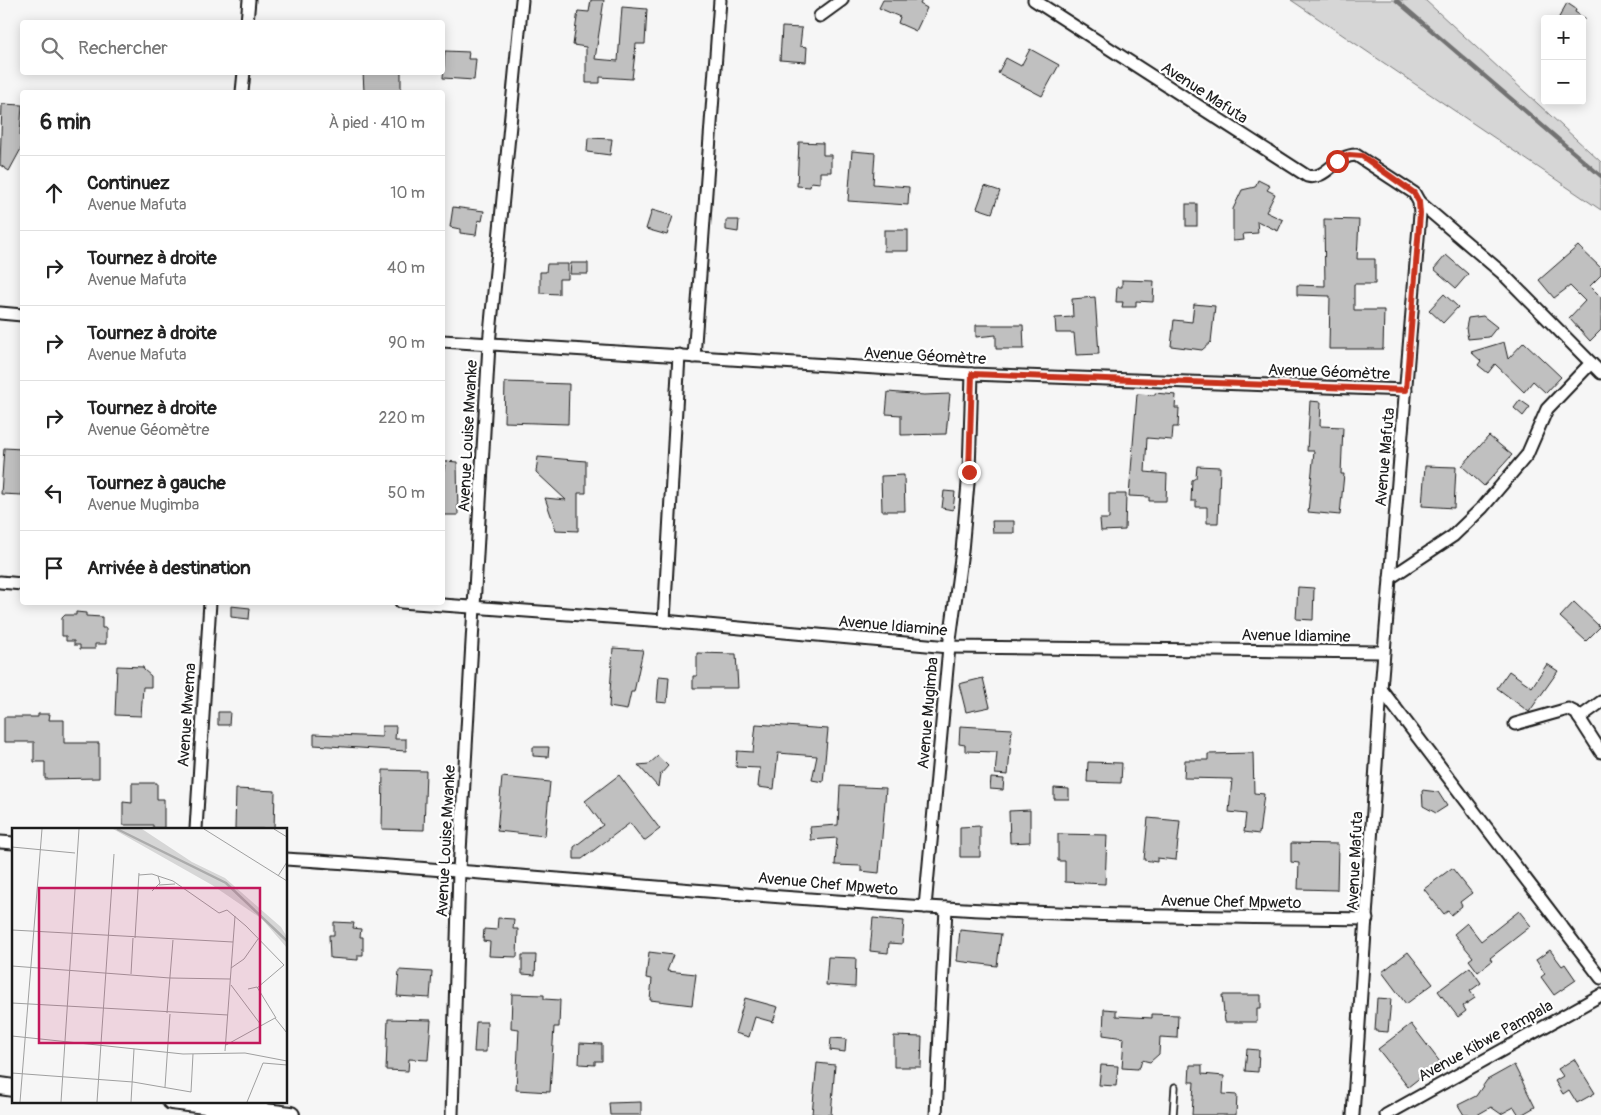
<!DOCTYPE html>
<html lang="fr">
<meta charset="utf-8">
<style>
body{margin:0;font-family:Pangolin,sans-serif;background:#f6f6f6;color:#222}
.controls{position:absolute;right:15px;top:15px;display:grid;overflow:hidden;border-radius:5px;box-shadow:0 2px 12px #0003}
.controls button{width:45px;height:45px;display:grid;place-items:center;padding:0;border:0;border-bottom:1px solid #e0e0e0;background:#fff;color:#222;font:25px sans-serif}
.stop{position:absolute;width:15px;height:15px;margin:-11px;border:4px solid #c8321e;border-radius:50%;background:#fff}
.stop.end{background:#c8321e;border-color:#fff;box-shadow:0 1px 5px #0008}
.list{margin:0;padding:0;list-style:none}
h2{display:flex;justify-content:space-between;align-items:center;height:65px;margin:0;padding:0 20px;font-size:21px}
h2 small{font-size:16px;font-weight:400;color:#767676}
.list li{display:grid;grid-template-columns:32px 1fr auto;gap:15px;align-items:center;box-sizing:border-box;height:75px;padding:0 20px;border-top:1px solid #e0e0e0}
.list b{display:block;font-size:19px;white-space:nowrap}
.list p{margin:0;font-size:16px;white-space:nowrap;color:#767676}
.list em{font-size:16px;font-style:normal;color:#767676}
.icon{flex:none;width:28px;height:28px;fill:none;stroke:currentColor;stroke-width:2;stroke-linecap:round;stroke-linejoin:round}
.map{position:relative;flex:none;width:1601px;height:1115px;overflow:hidden}
.search{position:absolute;background:#fff;box-shadow:0 2px 12px #0003;left:20px;top:20px;width:425px;height:55px;display:flex;align-items:center;gap:12px;box-sizing:border-box;padding:0 18px;border-radius:5px;color:#767676;font-size:19px}
.panel{position:absolute;background:#fff;box-shadow:0 2px 12px #0003;left:20px;top:90px;width:425px;height:515px;border-radius:5px}
.map>svg:first-child{display:block}
.green{fill:#d6d6d6;stroke:#797979}
.lines{fill:none;stroke-linecap:round;stroke-linejoin:round}
.stream{stroke:#727272;stroke-width:4}
.building{fill:#c0c0c0;stroke:#1c1c1c}
.lane-casing{stroke:#1c1c1c;stroke-width:9}
.street-casing{stroke:#1c1c1c;stroke-width:15}
.secondary-casing{stroke:#1c1c1c;stroke-width:20}
.lane{stroke:#fff;stroke-width:5.5}
.street{stroke:#fff;stroke-width:11}
.secondary{stroke:#fff;stroke-width:16}
.route{stroke:#c8321e;stroke-width:6}
.labels{text-anchor:middle;stroke-width:4.5;stroke-linejoin:round;paint-order:stroke}
.street-label{font-size:16px;fill:#1c1c1c;stroke:#fff}
.inset-river{fill:none;stroke:#acacac;stroke-width:2.5}
.inset-road{fill:none;stroke:#9f9f9f;stroke-width:1}
.view{fill:#c2185b;fill-opacity:0.15;stroke:#c2185b;stroke-width:2.5}
.inset-edge{fill:none;stroke:#1c1c1c;stroke-width:2.5}
</style>
<div class="map">
<svg width="1601" height="1115" viewBox="0 0 1601 1115">
<rect width="100%" height="100%" fill="#f6f6f6"/>
<filter id="ink" filterUnits="userSpaceOnUse"><feTurbulence type="fractalNoise" baseFrequency=".02" numOctaves="2"/><feDisplacementMap in="SourceGraphic" scale="10" xChannelSelector="R" yChannelSelector="G"/><feConvolveMatrix kernelMatrix="1 2 1 2 8 2 1 2 1" color-interpolation-filters="sRGB"/></filter>
<g filter="url(#ink)">
<path class="green" d="M1291,0H1425L1601,162V210Z"/>
<g class="lines">
<path class="stream" d="M1396,0L1601,176"/>
</g>
<g class="building">
<path d="M591,0H604L595,59L618,61L622,7L647,9L645,44H636L632,79L600,77V83H586V47L573,45L578,11L589,12Z"/>
<path d="M883,0H922L920,4L927,8L916,31L898,23L900,17L879,8Z"/>
<path d="M1567,3L1576,9L1575,12L1586,19H1558Z"/>
<path d="M782,27L802,28L800,46L807,47L806,62L780,60Z"/>
<path d="M1030,49L1059,65L1042,96L998,73L1006,58L1021,66Z"/>
<path d="M445,51L469,52L468,59H476L474,80L443,78Z"/>
<path d="M363,72H401V92H364Z"/>
<path d="M2,104L22,105L20,136L22,137V147L9,171L0,165Z"/>
<path d="M588,138L612,139L610,155L587,152Z"/>
<path d="M799,142L823,143V155H831V172H820V183L811,182L810,187L797,186Z"/>
<path d="M852,151L875,153L873,184L909,187L908,205L848,201Z"/>
<path d="M1258,180L1270,186L1267,190L1275,194L1266,212L1283,220L1278,231L1257,221L1258,233L1243,234L1244,240L1233,241V209L1242,190L1255,187Z"/>
<path d="M985,186L1000,191L992,213L977,208Z"/>
<rect x="1186" y="204" width="11" height="22"/>
<path d="M453,207L484,211L482,221L478,220L476,235L460,233V229L450,227Z"/>
<path d="M652,210L673,216L667,235L646,229Z"/>
<path d="M1324,219L1359,220L1357,259H1375V284H1354V310H1384L1383,349H1329L1330,296L1297,295V285L1325,286Z"/>
<path d="M726,220H739L738,232L726,230Z"/>
<rect x="884" y="230" width="24" height="21"/>
<path d="M1578,246L1601,268V275L1590,286L1601,297V330L1590,341L1569,318L1585,301L1570,286L1554,298L1539,280Z"/>
<path d="M1446,255L1468,274L1456,288L1434,269Z"/>
<path d="M571,263H588V274H570Z"/>
<path d="M547,264H568V279H559V294L540,293V272H546Z"/>
<path d="M1122,280L1154,281L1153,302L1136,301V307H1122L1123,302H1116L1117,287H1122Z"/>
<path d="M1444,294L1458,307L1443,323L1429,310Z"/>
<path d="M1095,297L1099,354L1076,355L1074,333H1056L1055,318L1073,317L1072,299Z"/>
<path d="M1194,304L1215,306L1211,342L1202,350L1171,346L1174,320L1192,322Z"/>
<path d="M1483,316L1497,327L1489,337L1468,339L1466,328L1468,318Z"/>
<path d="M976,325H1023L1024,349H996V335L976,337Z"/>
<path d="M1504,342L1508,359L1524,342L1561,377L1546,393L1533,381L1524,392L1495,364L1488,373L1478,365L1481,361L1471,352Z"/>
<path d="M505,382L569,384L568,424L504,422Z"/>
<path d="M888,392L924,395L950,394L946,434L901,435V415L886,414Z"/>
<path d="M1155,393L1176,395L1175,408H1179L1178,427H1173L1172,440L1147,438L1145,472L1167,474L1166,501H1149V497L1129,496L1137,394L1155,395Z"/>
<path d="M1520,400L1530,407L1523,416L1514,408Z"/>
<path d="M1310,401L1321,402L1320,426L1343,427L1341,474H1344L1340,515L1308,512L1314,451H1307Z"/>
<path d="M1489,436L1512,455L1484,486L1462,466Z"/>
<path d="M4,448L22,449V495L1,494Z"/>
<path d="M538,457L586,461V493H578V531L556,530L545,498L566,500L536,472Z"/>
<path d="M446,461L457,462L458,515H442V478Z"/>
<path d="M1197,466L1220,467L1218,523H1207V507H1196V501H1191L1192,480L1196,478Z"/>
<path d="M1425,466L1456,467L1454,508L1422,506Z"/>
<path d="M904,475L905,511H882L881,476Z"/>
<path d="M944,491L955,492L953,510L942,508Z"/>
<path d="M1109,494H1126L1125,530L1101,531L1100,519H1109Z"/>
<path d="M992,521H1014V533H993Z"/>
<path d="M1298,587L1314,588L1313,620L1296,619Z"/>
<path d="M1574,602L1600,627L1586,641L1560,617Z"/>
<path d="M231,606L250,608L249,619L231,617Z"/>
<path d="M76,612L86,613V616L102,617V628H106V644H95V649H80V645H74V641H66V636H62V618L65,615H76Z"/>
<path d="M613,648L643,650L634,692H631L627,710L609,707Z"/>
<path d="M697,653L736,654L738,688H693V676H697Z"/>
<path d="M1547,664L1558,671L1529,712L1497,688L1509,671L1532,687Z"/>
<path d="M117,666L143,667L144,670L151,676V687H143L141,716L115,715Z"/>
<path d="M659,676L669,677L667,703L657,702Z"/>
<path d="M983,678L990,707L966,712L959,684Z"/>
<path d="M218,712H230L229,725H218Z"/>
<path d="M38,714H50L49,720H64V743H99V778L45,779V762H34V742H4V717H38Z"/>
<path d="M756,724L828,729L823,782L812,780L817,756L778,753L774,789L758,787L760,768L736,767L737,751L753,752Z"/>
<path d="M382,726H396L395,739H406V751L314,745V734L382,737Z"/>
<path d="M960,726L1012,729L1008,775L995,774L997,752L965,751V745L959,744Z"/>
<path d="M533,747H549L548,757L533,756Z"/>
<path d="M1253,753L1254,793L1264,794L1259,834L1244,832L1246,814L1229,812L1232,779L1184,778L1185,760H1208V754Z"/>
<path d="M658,756L668,766L660,775L658,787L638,765L649,764Z"/>
<path d="M1088,762L1122,763L1121,783L1087,782Z"/>
<path d="M383,770L426,771L424,830L382,829Z"/>
<path d="M619,775L660,829L644,841L630,823L582,859H574V847L603,825L585,801Z"/>
<path d="M502,777L550,782L545,836L497,831Z"/>
<path d="M991,778L1004,779L1003,790L990,789Z"/>
<path d="M132,783H157V799H164V828H153V825H123V802L132,803Z"/>
<path d="M840,786L886,788L879,873L861,871V866L835,865L837,838L811,840L810,827L838,825Z"/>
<path d="M1054,788L1069,789V799H1054Z"/>
<path d="M236,789L275,791L274,829H235Z"/>
<path d="M1422,790L1438,792L1447,806L1436,813L1423,806Z"/>
<path d="M1030,810V842L1010,843L1009,811Z"/>
<path d="M1148,818L1180,821L1176,860L1157,858V862L1144,860Z"/>
<path d="M980,826V857H960V827Z"/>
<path d="M1058,834L1107,835L1105,884L1065,882V861H1058Z"/>
<path d="M1291,843L1338,844L1337,890L1298,889L1299,863L1291,862Z"/>
<path d="M1452,868L1472,893L1460,902L1462,906L1451,915L1448,911L1444,914L1424,889Z"/>
<path d="M1519,911L1531,926L1490,958L1492,961L1478,972L1469,960L1473,957L1454,934L1467,923L1481,941Z"/>
<path d="M498,918L514,919L513,929H518L517,957L489,956L490,942L483,941L484,929L497,930Z"/>
<path d="M873,918L904,921L902,944L889,943L888,953L870,951Z"/>
<path d="M334,922L354,923L353,928L361,929L360,937H363V955H358V960L330,958L329,935H334Z"/>
<path d="M960,930L1001,934L997,966L957,961Z"/>
<path d="M1550,950L1562,966L1565,964L1576,980L1554,995L1541,977L1545,974L1536,960Z"/>
<path d="M649,952L673,955L667,971L696,974L692,1005L650,1000L652,979L646,978Z"/>
<path d="M1408,952L1433,984L1406,1004L1382,972Z"/>
<path d="M522,955H536L535,975L522,974Z"/>
<path d="M828,957L856,958L855,987L826,985Z"/>
<path d="M1470,967L1481,983L1470,991L1475,998L1463,1006L1466,1011L1458,1017L1438,991Z"/>
<path d="M399,970L432,972L430,998L397,996Z"/>
<path d="M512,994L544,995V999L560,1000L559,1027H554L550,1092L516,1090L519,1029L511,1028Z"/>
<path d="M1222,995H1261V1008H1257V1022H1225Z"/>
<path d="M745,998L778,1007L773,1022L755,1017L749,1037L735,1033Z"/>
<path d="M1377,998L1391,999L1388,1032L1375,1031Z"/>
<path d="M1104,1009L1116,1010V1016L1152,1018V1014L1178,1015L1177,1038L1160,1037L1159,1054L1150,1062L1142,1060L1140,1067L1137,1069L1122,1068L1124,1038L1103,1035Z"/>
<path d="M388,1019L431,1020L428,1060L409,1059L408,1071L386,1070Z"/>
<path d="M476,1022H487L486,1052H474Z"/>
<path d="M1411,1024L1440,1062L1408,1087L1378,1049Z"/>
<path d="M894,1036L922,1037L921,1067H894Z"/>
<path d="M831,1038L846,1039L845,1052L830,1050Z"/>
<path d="M580,1043L602,1044V1061H595V1065L579,1064Z"/>
<path d="M1247,1049L1259,1050L1258,1072L1245,1071Z"/>
<path d="M1574,1059L1595,1093L1577,1103L1569,1090L1563,1094L1555,1081L1563,1076L1558,1069Z"/>
<path d="M817,1063L835,1065L831,1115L812,1114Z"/>
<path d="M1101,1065L1118,1066L1116,1086L1099,1085Z"/>
<path d="M1190,1065H1202V1074L1224,1076L1223,1094L1237,1095L1236,1115H1192L1194,1082H1189Z"/>
<path d="M1514,1065L1535,1107L1521,1115H1519L1514,1107L1501,1114L1491,1107L1477,1115H1464L1458,1105L1476,1096L1487,1080Z"/>
<path d="M641,1102V1115H610L609,1103Z"/>
</g>
<g class="lines">
<defs>
<path id="lane" d="M1173,1115L1175,1087"/>
<g id="street">
<path d="M1034,0L1307,176C1326,181 1335,155 1356,155L1414,193L1419,202L1420,214L1381,689L1353,1115"/>
<path d="M820,16L842,0"/>
<path d="M247,22L249,0"/>
<path d="M242,92L244,72"/>
<path d="M1419,202L1501,272L1601,373"/>
<path d="M0,313L22,315"/>
<path d="M442,341L972,374L1406,390"/>
<path d="M694,357L720,0"/>
<path d="M1390,578L1453,536L1483,507L1527,455L1547,409L1591,363"/>
<path d="M0,582L22,584"/>
<path d="M401,602L664,621L949,647L1383,652"/>
<path d="M664,621L679,355"/>
<path d="M1381,689L1601,978"/>
<path d="M1579,718L1601,702"/>
<path d="M1515,724L1568,709L1576,713L1601,752"/>
<path d="M196,829L210,602"/>
<path d="M0,842L14,843"/>
<path d="M286,859C500,872 713,894 927,907C1073,916 1220,917 1367,919"/>
<path d="M925,907L949,647L962,551L969,472L972,374"/>
<path d="M452,1115L459,870L489,344L522,0"/>
<path d="M936,1115L946,908"/>
<path d="M1386,1115L1601,995"/>
</g>
<g id="secondary">
<path d="M0,1086L14,1088"/>
<path d="M171,1101L291,1115"/>
</g>
</defs>
<use href="#lane" class="lane-casing"/>
<use href="#street" class="street-casing"/>
<use href="#secondary" class="secondary-casing"/>
<use href="#lane" class="lane"/>
<use href="#street" class="street"/>
<use href="#secondary" class="secondary"/>
</g>
</g>
<g class="lines" filter="url(#ink)">
<path class="route" d="M969,472L972,374L1406,390L1420,214L1419,202L1414,193L1362,156L1349,155L1337,161"/>
</g>
<g class="labels">
<g class="street-label">
<text transform="translate(1205 92) rotate(33)" y="6">Avenue Mafuta</text>
<text transform="translate(925 355) rotate(3)" y="6">Avenue Géomètre</text>
<text transform="translate(1329 371) rotate(2)" y="6">Avenue Géomètre</text>
<text transform="translate(467 436) rotate(-87)" y="6">Avenue Louise Mwanke</text>
<text transform="translate(1384 457) rotate(-85)" y="6">Avenue Mafuta</text>
<text transform="translate(893 625) rotate(5)" y="6">Avenue Idiamine</text>
<text transform="translate(1296 635) rotate(1)" y="6">Avenue Idiamine</text>
<text transform="translate(927 713) rotate(-85)" y="6">Avenue Mugimba</text>
<text transform="translate(186 715) rotate(-86)" y="6">Avenue Mwema</text>
<text transform="translate(445 841) rotate(-87)" y="6">Avenue Louise Mwanke</text>
<text transform="translate(1354 861) rotate(-87)" y="6">Avenue Mafuta</text>
<text transform="translate(828 883) rotate(5)" y="6">Avenue Chef Mpweto</text>
<text transform="translate(1231 901) rotate(1)" y="6">Avenue Chef Mpweto</text>
<text transform="translate(1485 1040) rotate(-29)" y="6">Avenue Kibwe Pampala</text>
</g>
</g>
<g transform="translate(12 828)">
<rect width="275" height="275" fill="#f6f6f6"/>
<path d="M101,1H130L180,34L213,50L269,99L275,109V120L250,91L200,57Z" fill="#d6d6d6"/>
<path class="inset-river" d="M105,1L214,55L275,113"/>
<path class="inset-road" d="M192,1L275,53M262,1L275,9M0,19L63,25M127,47L140,46L161,53L207,85L215,82L234,98L272,137L245,160M266,48L275,34M147,57L163,56M140,63L148,55L146,48M0,102L221,114M123,110L127,45M0,138L158,150L218,151M219,140L232,131L246,111M119,146L121,110M219,157L249,197M236,161L245,159L264,190M0,175L216,187M155,185L161,112M0,208L171,226L233,225L275,233M214,217L263,190L275,205M213,223L223,88M0,245L121,254L179,264M153,259L158,186M179,264L181,226M8,274L30,1M49,274L67,1M85,274L102,26M119,274L122,221M235,274L251,235L275,237"/>
<path class="view" d="M27,60H248V215H27Z"/>
<rect width="275" height="275" class="inset-edge"/>
</g>
</svg>
<div class="controls">
<button>+</button>
<button>−</button>
</div>
<div class="stop" style="left:1337px;top:161px"></div>
<div class="stop end" style="left:969px;top:472px"></div>
<div class="search"><svg class="icon" aria-label="search" viewBox="0 0 24 24"><circle cx="10" cy="10" r="6"/><path d="M15 15l6 6"/></svg>Rechercher</div>
<section class="panel">
<h2>6 min<small>À pied · 410 m</small></h2>
<ul class="list">
<li><svg class="icon" aria-label="ahead" viewBox="0 0 24 24"><path d="M12 20V5M6 11l6-6 6 6"/></svg><div><b>Continuez</b><p>Avenue Mafuta</p></div><em>10 m</em></li>
<li><svg class="icon" aria-label="right" viewBox="0 0 24 24"><path d="M7 20v-9h11M14 6l5 5-5 5"/></svg><div><b>Tournez à droite</b><p>Avenue Mafuta</p></div><em>40 m</em></li>
<li><svg class="icon" aria-label="right" viewBox="0 0 24 24"><path d="M7 20v-9h11M14 6l5 5-5 5"/></svg><div><b>Tournez à droite</b><p>Avenue Mafuta</p></div><em>90 m</em></li>
<li><svg class="icon" aria-label="right" viewBox="0 0 24 24"><path d="M7 20v-9h11M14 6l5 5-5 5"/></svg><div><b>Tournez à droite</b><p>Avenue Géomètre</p></div><em>220 m</em></li>
<li><svg class="icon" aria-label="left" viewBox="0 0 24 24"><path d="M17 20v-9H6M10 6l-5 5 5 5"/></svg><div><b>Tournez à gauche</b><p>Avenue Mugimba</p></div><em>50 m</em></li>
<li><svg class="icon" aria-label="arrive" viewBox="0 0 24 24"><path d="M6 21V4h12l-3 4 3 4H6"/></svg><div><b>Arrivée à destination</b></div></li>
</ul>
</section>
</div>
